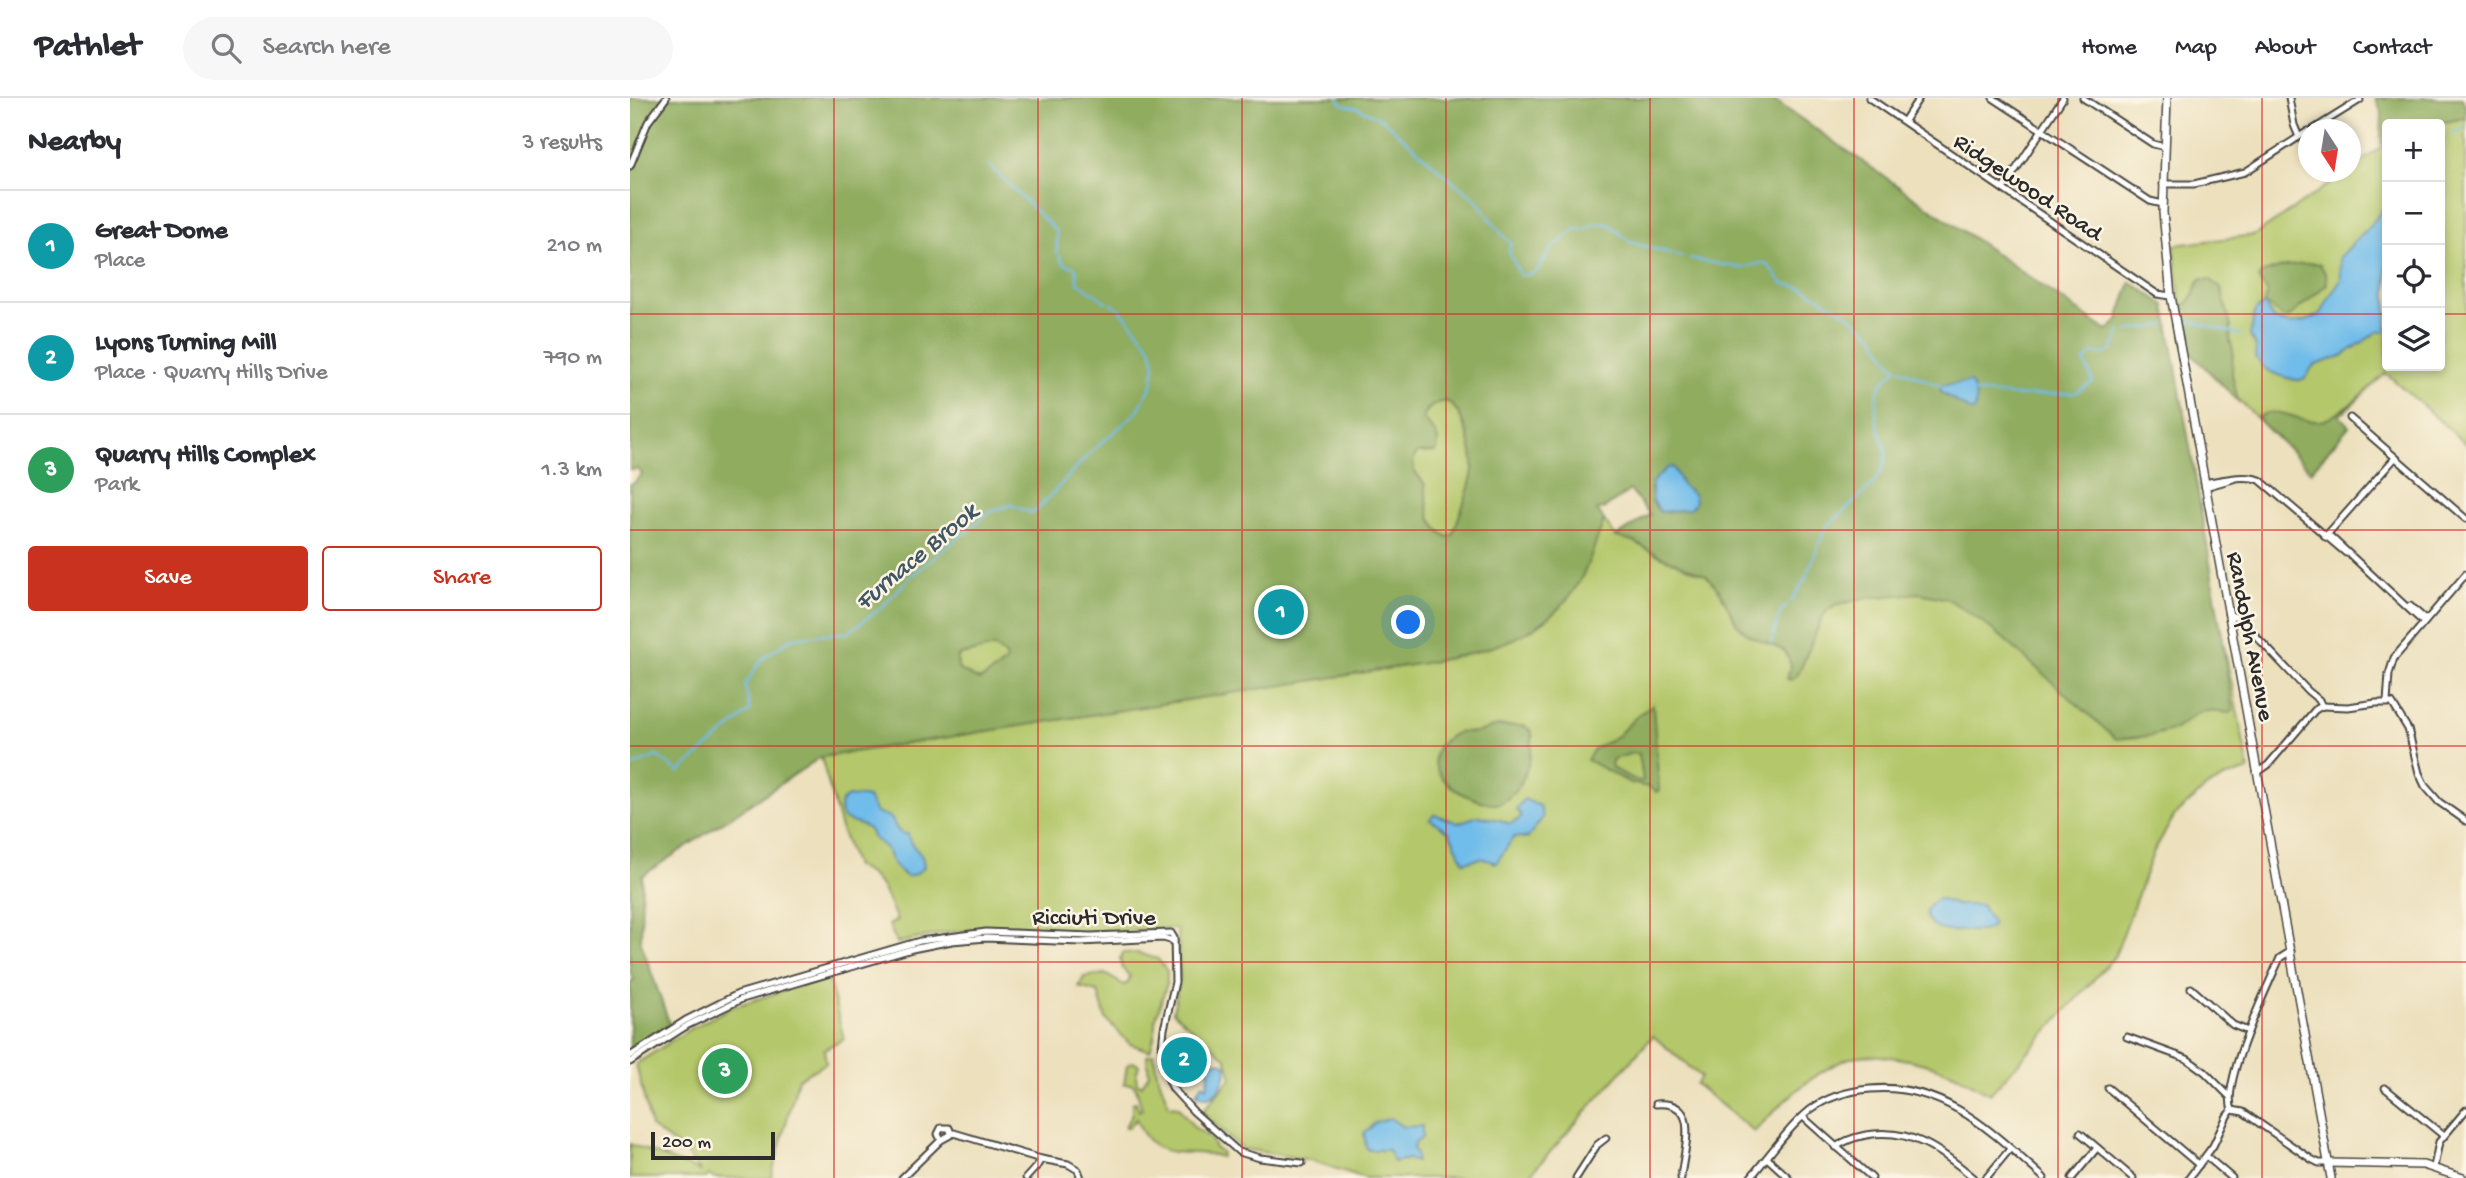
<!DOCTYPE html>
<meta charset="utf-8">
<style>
body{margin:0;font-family:"Gochi Hand",sans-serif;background:#f7f7f7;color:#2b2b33}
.controls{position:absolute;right:21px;top:21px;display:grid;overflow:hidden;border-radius:7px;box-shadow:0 4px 10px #0003}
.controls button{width:63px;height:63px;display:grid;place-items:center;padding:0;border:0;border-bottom:2px solid #e1e1e2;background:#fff;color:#2b2b33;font:35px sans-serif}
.compass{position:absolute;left:1668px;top:21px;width:63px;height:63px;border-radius:50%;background:#fff;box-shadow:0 4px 10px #0003;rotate:168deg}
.scale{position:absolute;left:21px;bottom:18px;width:124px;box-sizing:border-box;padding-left:7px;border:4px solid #2b2b2b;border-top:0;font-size:19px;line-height:24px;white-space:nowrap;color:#2b2b2b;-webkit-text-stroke:5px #fcf5e5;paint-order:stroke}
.you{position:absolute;left:779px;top:525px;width:24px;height:24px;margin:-18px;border:5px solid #fff;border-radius:50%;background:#1a73e8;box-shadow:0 0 0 10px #1a73e833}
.badge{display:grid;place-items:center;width:46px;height:46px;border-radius:50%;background:#c8321e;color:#fff;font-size:23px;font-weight:700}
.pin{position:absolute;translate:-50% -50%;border:4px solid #fff;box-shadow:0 2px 7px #0006}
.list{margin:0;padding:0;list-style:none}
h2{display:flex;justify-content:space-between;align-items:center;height:91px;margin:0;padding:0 28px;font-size:30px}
h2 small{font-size:23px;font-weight:400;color:#7c7c81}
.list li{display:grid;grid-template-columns:46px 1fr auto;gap:21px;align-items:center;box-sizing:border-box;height:112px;padding:0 28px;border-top:2px solid #e1e1e2}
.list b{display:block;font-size:26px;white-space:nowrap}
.list p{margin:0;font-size:23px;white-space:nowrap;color:#7c7c81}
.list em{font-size:23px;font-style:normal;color:#7c7c81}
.actions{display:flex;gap:14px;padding:21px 28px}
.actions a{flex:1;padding:16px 0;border:2px solid #c8321e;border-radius:7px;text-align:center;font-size:24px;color:#c8321e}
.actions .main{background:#c8321e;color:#fff}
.icon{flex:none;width:38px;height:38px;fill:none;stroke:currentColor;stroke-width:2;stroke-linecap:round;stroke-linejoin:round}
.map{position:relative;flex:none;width:1836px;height:1080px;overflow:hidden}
header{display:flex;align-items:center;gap:42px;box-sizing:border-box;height:98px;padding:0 35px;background:#fff;border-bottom:2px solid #e1e1e2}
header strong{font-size:33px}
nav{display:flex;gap:38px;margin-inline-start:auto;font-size:24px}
.search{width:490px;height:63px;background:#f7f7f7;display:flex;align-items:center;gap:18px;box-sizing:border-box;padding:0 24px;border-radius:38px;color:#7c7c81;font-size:26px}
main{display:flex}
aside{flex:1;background:#fff}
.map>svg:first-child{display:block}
.green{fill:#b4c76a;stroke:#70794a;stroke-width:2}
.forest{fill:#8fac5e;stroke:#5d6c44;stroke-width:2;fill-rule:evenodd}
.water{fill:#70bcea;stroke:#4e748a;stroke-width:2}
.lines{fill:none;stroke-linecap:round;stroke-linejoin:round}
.stream{stroke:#70bcea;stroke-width:2}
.minor-casing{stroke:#484641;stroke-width:9}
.major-casing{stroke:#484641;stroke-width:10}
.minor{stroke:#fff;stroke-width:5}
.major{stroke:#fff;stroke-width:7}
.grid{fill:none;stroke:#d62828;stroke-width:2;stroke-opacity:0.55}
.labels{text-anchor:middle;stroke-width:5;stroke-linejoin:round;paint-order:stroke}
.street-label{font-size:24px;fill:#2b2b2b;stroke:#fcf5e5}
.water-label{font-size:26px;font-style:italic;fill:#405664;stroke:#fcf5e5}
</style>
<header>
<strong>Pathlet</strong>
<div class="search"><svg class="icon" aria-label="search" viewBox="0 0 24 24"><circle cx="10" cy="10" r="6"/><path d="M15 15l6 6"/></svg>Search here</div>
<nav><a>Home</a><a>Map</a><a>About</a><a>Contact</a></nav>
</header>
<main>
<aside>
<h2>Nearby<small>3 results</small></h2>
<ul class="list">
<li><span class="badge" style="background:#0f9aa8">1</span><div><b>Great Dome</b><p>Place</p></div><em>210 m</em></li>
<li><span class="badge" style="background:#0f9aa8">2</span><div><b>Lyons Turning Mill</b><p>Place · Quarry Hills Drive</p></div><em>790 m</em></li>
<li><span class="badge" style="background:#2e9e5b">3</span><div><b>Quarry Hills Complex</b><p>Park</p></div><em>1.3 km</em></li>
</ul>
<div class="actions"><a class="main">Save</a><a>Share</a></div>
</aside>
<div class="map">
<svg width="1836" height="1080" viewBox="0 0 1836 1080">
<rect width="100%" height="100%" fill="#fcf5e5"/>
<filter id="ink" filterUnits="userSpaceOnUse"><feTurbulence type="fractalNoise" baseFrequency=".0143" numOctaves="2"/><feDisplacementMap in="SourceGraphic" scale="14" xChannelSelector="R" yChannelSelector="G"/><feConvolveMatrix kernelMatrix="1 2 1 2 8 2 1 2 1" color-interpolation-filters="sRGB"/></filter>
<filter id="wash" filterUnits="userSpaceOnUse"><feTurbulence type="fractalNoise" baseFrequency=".00686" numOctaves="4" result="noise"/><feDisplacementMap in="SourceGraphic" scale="28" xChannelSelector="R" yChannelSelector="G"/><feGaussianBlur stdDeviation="1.57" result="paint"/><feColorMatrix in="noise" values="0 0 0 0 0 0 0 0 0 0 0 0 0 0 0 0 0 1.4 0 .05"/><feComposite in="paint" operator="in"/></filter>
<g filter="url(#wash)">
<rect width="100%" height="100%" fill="#ece0bd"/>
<g class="green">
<path d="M1836,16V346L1756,275L1709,318L1719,328L1681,373L1555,249L1544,147L1625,137L1717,74H1720L1721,71L1757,45V268H1810V26H1798Z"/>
<path d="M816,303C832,309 845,355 843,372C840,394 829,416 823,437L818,439L810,434L800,420L794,385L784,373L783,362L787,355L806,354C812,340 803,331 793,321C796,310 805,305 816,303Z"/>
<path d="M1020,416L1589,521L1619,672L1594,680L1577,689L1545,717L1524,753L1485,858L1360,996C1347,989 1335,981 1322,975C1297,965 1242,951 1217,961C1180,976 1150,1006 1124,1034L1066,986L1071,979L1023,938L897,1080H735L680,1062L614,1051L606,1046L572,1014L602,979L596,960L543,914L550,880L547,831L461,834L350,831L314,835L267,845L259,827L267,822L252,789L241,777L225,768L212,734L191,659L794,565C853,554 919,540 950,482C960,463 966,442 974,422L986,439Z"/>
<path d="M364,549L375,557L376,564L354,580L348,582L328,571L327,560L330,557Z"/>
<path d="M493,855H508L528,861L537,873V885L525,923V937L520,953L500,946L476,921L468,894L449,889L454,879L475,876L494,887L498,885L500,878L492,870L490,861Z"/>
<path d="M198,879L214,941L194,951L196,965L168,981L141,1080H83L79,1077L76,1080H0V1046L70,1073L54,1053L21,1029L6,966L60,931L102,909Z"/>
<path d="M524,956L526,971L539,1008L548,1009L564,1029L580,1040L585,1050L592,1055L591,1059C558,1047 525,1070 506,1021L499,1029H495L502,1015V1005L506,1004L509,1013L512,1011L506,990L502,986H494L497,967L503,964L509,967L506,977L507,986L512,987L519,976L517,957Z"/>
</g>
<g class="forest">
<path d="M0,0H1141L1477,233L1487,224L1501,184L1535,207L1577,446L1603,613L1600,615L1574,613L1566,616L1545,631L1520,638L1486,641L1373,540L1347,520L1318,501L1289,495L1236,500L1205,507L1197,513L1192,520L1169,575L1162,582L1157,581L1161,567L1155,553L1118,537L1107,526L1089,492L1076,477L1032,459L1004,444L986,439L1020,417L1000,392L974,411L967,412L974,422C966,442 961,463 950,482C918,540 854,554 794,565L191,659L12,778L11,845L40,927L0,953V884L4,882L0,873V386L4,385L12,376L8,371L0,372ZM1327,286L1345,294L1346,310L1326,304L1312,295L1314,287ZM816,303C832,309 845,355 843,372C840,394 829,416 823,436L818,439L810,434L800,420L794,385L784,373L783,362L787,355L806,354C812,339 803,332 793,321C795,310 805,305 816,303ZM1049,382L1054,390L1059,392L1054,412L1030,414L1023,405L1021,390ZM364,549L375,556L376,564L354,580L349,582L328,571L327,560L330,557Z"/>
<path d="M1745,0H1832L1836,9V20L1803,26H1757V49L1751,45L1752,14Z"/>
<path d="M1684,165L1690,166L1696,177L1697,186L1659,219L1654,220L1634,205L1637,195L1629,182L1630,176L1656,168Z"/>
<path d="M1571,181L1581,182L1591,190L1601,228L1600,243L1603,252L1602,276L1608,303L1555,249L1551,209C1567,201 1562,192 1571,181Z"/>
<path d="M1732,297L1709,318L1719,328L1681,373L1627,320C1650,305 1667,326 1690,323C1704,321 1720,305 1732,297Z"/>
<path d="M1023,606L1029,693L1026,694L1019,689L1000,685L957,662L964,651L987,638L1004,621ZM1003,655L1009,656L1013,682L1010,684L983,671L981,666L983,661Z"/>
<path d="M895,628L902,634C903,653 899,670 890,686C884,695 877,704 866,706C858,707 852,703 845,701C813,691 783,656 826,635C834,632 840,635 848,634C853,633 858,630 863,629C873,627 885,628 895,628Z"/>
</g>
<g class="water">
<path d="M1757,105V233H1749L1712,258L1683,268L1674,282C1666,284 1639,275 1633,269C1630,266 1629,262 1625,260L1626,249L1620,238L1625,213L1634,206L1643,221L1660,226L1676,223L1691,216L1700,198L1711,182L1710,159L1741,127Z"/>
<path d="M1340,284C1345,291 1348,305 1344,313H1341L1312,295L1309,288Z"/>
<path d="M1043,369L1052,387L1064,397L1065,405L1060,411L1030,414L1022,401V384L1037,370Z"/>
<path d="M233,699L238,700L246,715L260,719C266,726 266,737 278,736C279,751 294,751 294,769L287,775L278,779C263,770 264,766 256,751C252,745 247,744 242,739C238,717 204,734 211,704L218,699Z"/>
<path d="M894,701L910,708L913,719L898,740L884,739L866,765L851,760L834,764L819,734L800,721L804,716L828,725L848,718L870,722L880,726L891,720L890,715L886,712Z"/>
<path d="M1309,801L1327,807H1351L1362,824V828C1355,834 1350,833 1341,833C1331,832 1322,835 1312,832C1294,827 1290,808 1309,801Z"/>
<path d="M576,963L592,964L597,968C595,986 583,1008 566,995L573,985L577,989L579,977Z"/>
<path d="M760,1020L773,1029L792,1028V1040L785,1045L783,1050L786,1057V1064L778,1061L764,1064L758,1052H738L736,1049L734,1035L739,1032L744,1025Z"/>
</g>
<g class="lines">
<g class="stream">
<path d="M708,0L712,6L728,10L752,21L821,82L846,101L855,115"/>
<path d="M1820,37L1836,29"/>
<path d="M1810,43L1813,42"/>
<path d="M359,67L427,134V155"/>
<path d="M858,118C867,129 869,136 881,145L879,153L890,178L906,174L923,149L946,131H957L964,126H979L1000,144L1053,159"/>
<path d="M430,158L433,165L446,170L448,184L476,204"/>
<path d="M1060,161L1112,170L1132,165L1138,167L1152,185L1175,191L1219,217L1243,237L1263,268L1310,288"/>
<path d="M1553,223H1561L1611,237"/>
<path d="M1497,233L1535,227"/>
<path d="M1343,294L1388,298L1445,295L1463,284L1454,263L1464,255C1487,259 1482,247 1491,233"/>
<path d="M1161,503L1175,482L1195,431L1243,386L1253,370L1256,355L1246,320L1247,296L1251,286L1267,270"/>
<path d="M1141,546L1150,514L1157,507"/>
<path d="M0,669L27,658L49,674L120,613L115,587L132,561L160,541L193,536L218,535L253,508L280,479L360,414L381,407L401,415L406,413L460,355L507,314L522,287L525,267L521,249L489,210L482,206"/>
</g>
</g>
</g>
<g filter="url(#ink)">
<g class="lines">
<defs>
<g id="minor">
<path d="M1239,0L1527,196L1541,198"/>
<path d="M1363,0L1520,103L1533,106"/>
<path d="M1453,0L1523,46L1535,49"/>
<path d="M1659,0L1664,27L1669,39"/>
<path d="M1274,23L1289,0"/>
<path d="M1682,32L1730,2"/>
<path d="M0,68L18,24L36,0"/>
<path d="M1533,86H1564L1615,74L1678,33"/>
<path d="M1373,91L1433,0"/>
<path d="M1720,320L1836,421"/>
<path d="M1574,385C1592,382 1613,376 1630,382L1716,455"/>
<path d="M1575,389L1603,381"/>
<path d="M1695,439L1765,360"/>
<path d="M1701,439L1794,525"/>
<path d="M1780,508L1796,522"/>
<path d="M1598,516L1609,520L1678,593L1689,602L1692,608"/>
<path d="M1757,604L1759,576L1764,560L1836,476"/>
<path d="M1692,608L1718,609L1746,605H1762L1778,631L1789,675L1795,688L1809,704L1836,723"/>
<path d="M1628,674L1638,667L1685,612L1692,608"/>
<path d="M1561,890L1603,927L1618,933"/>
<path d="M1497,939L1557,961L1575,974L1599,998"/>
<path d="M0,958L56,922L108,896L290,843L356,834L461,838L541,835L544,840L545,884L534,931L532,949L533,969L543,991L564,1014L609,1054L630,1060L672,1065"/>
<path d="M0,964L58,927L112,901L282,851L322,843L356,840L450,844L533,840L544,843"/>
<path d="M1478,990L1569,1067"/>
<path d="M1755,990L1814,1038"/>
<path d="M1026,1006C1073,1002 1053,1053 1051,1080"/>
<path d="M1602,1012C1591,984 1637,890 1650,860L1661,853"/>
<path d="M1602,1012L1613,1014L1681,1061L1689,1065H1699"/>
<path d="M1173,1019L1242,1080"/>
<path d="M1450,1035L1503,1080"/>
<path d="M311,1042L308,1036L311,1030H319L321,1035"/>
<path d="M1206,1049C1215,1042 1226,1039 1236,1037C1281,1029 1312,1053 1344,1080"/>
<path d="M1576,1058L1602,1080"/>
<path d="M1137,1060L1159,1080"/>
<path d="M1804,1069L1809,1044L1836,1012"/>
<path d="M272,1080L311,1042L324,1035L411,1061L438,1066L448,1072L451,1080"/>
<path d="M396,1080L407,1068L411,1061"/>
<path d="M946,1080L967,1047L976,1040"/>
<path d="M1120,1080C1139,1058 1157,1031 1180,1012C1197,999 1218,993 1240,991C1314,984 1363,1035 1414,1080"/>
<path d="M1356,1080L1380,1051"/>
<path d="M1442,1080L1467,1050"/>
<path d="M1559,1080L1583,1048L1597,1018L1602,1012"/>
</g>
<g id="major">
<path d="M1537,0L1533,114L1541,198L1701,1080"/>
<path d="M1699,1065L1793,1067L1833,1080"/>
</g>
</defs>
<use href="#minor" class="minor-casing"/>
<use href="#major" class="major-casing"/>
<use href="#minor" class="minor"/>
<use href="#major" class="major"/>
</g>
</g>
<path class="grid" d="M204,0V1080M408,0V1080M612,0V1080M816,0V1080M1020,0V1080M1224,0V1080M1428,0V1080M1632,0V1080M0,216H1757M1810,216H1836M0,432H1836M0,648H1836M0,864H1836"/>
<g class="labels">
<g class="street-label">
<text transform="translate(1399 88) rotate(34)" y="8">Ridgewood Road</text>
<text transform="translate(1622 538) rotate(79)" y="8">Randolph Avenue</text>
<text x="464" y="826">Ricciuti Drive</text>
</g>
<g class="water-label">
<text transform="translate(285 457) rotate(-40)" y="9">Furnace Brook</text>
</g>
</g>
</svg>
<div class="controls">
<button>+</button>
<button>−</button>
<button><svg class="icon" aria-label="locate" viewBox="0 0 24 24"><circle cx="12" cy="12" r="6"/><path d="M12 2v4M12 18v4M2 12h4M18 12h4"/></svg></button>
<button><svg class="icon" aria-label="layers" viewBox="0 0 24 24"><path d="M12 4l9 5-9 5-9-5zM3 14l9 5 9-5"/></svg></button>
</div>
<svg class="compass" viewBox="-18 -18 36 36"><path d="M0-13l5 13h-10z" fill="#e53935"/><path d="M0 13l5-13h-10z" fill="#7c7c81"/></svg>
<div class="scale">200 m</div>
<div class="you"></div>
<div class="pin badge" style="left:651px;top:514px;background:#0f9aa8">1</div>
<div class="pin badge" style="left:554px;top:962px;background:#0f9aa8">2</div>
<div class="pin badge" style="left:95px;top:973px;background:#2e9e5b">3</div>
</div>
</main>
